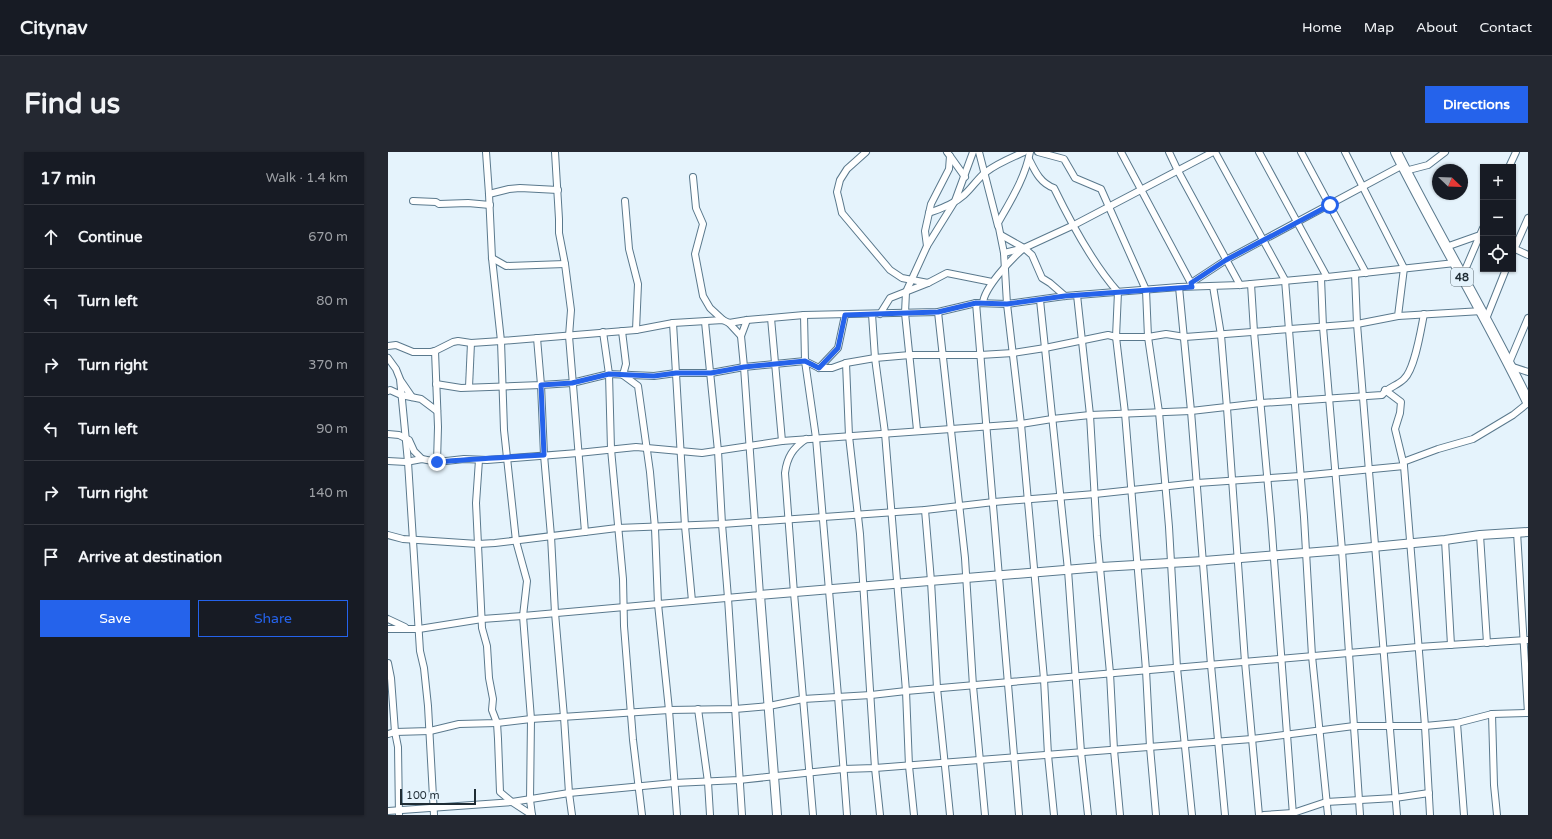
<!DOCTYPE html>
<meta charset="utf-8">
<style>
body{margin:0;font-family:"Varela Round",sans-serif;background:#242831;color:#f1f3f6}
.controls{position:absolute;right:12px;top:12px;display:grid;overflow:hidden;border-radius:0px;box-shadow:0 1px 3px #0004}
.controls button{width:36px;height:36px;display:grid;place-items:center;padding:0;border:0;border-bottom:1px solid #363941;background:#171b24;color:#f1f3f6;font:20px sans-serif}
.compass{position:absolute;left:1044px;top:12px;width:36px;height:36px;border-radius:50%;background:#171b24;box-shadow:0 1px 3px #0004;rotate:113deg}
.scale{position:absolute;left:12px;bottom:10px;width:76px;box-sizing:border-box;padding-left:4px;border:2px solid #1f2c34;border-top:0;font-size:11px;line-height:14px;white-space:nowrap;color:#1f2c34;-webkit-text-stroke:3px #e5f3fc;paint-order:stroke}
.stop{position:absolute;width:12px;height:12px;margin:-9px;border:3px solid #2563eb;border-radius:50%;background:#fff}
.stop.end{background:#2563eb;border-color:#fff;box-shadow:0 1px 4px #0008}
.list{margin:0;padding:0;list-style:none}
h2{display:flex;justify-content:space-between;align-items:center;height:52px;margin:0;padding:0 16px;font-size:17px}
h2 small{font-size:13px;font-weight:400;color:#9ea1a6}
.list li{display:grid;grid-template-columns:26px 1fr auto;gap:12px;align-items:center;box-sizing:border-box;height:64px;padding:0 16px;border-top:1px solid #363941}
.list b{display:block;font-size:15px;white-space:nowrap}
.list em{font-size:13px;font-style:normal;color:#9ea1a6}
.actions{display:flex;gap:8px;padding:12px 16px}
.actions a{flex:1;padding:9px 0;border:1px solid #2563eb;border-radius:0px;text-align:center;font-size:14px;color:#2563eb}
.actions .main{background:#2563eb;color:#fff}
.icon{flex:none;width:22px;height:22px;fill:none;stroke:currentColor;stroke-width:2;stroke-linecap:round;stroke-linejoin:round}
.map{position:relative;flex:none;width:1140px;height:663px;overflow:hidden;border-radius:0px}
header{display:flex;align-items:center;gap:24px;box-sizing:border-box;height:56px;padding:0 20px;background:#171b24;border-bottom:1px solid #363941}
header strong{font-size:19px}
nav{display:flex;gap:22px;margin-inline-start:auto;font-size:14px}
.intro{display:flex;align-items:center;justify-content:space-between;box-sizing:border-box;height:96px;padding:0 24px}
h1{margin:0;font-size:28px}
.button{padding:10px 18px;border-radius:0px;background:#2563eb;color:#fff;font-size:14px;font-weight:700}
main{display:flex;gap:24px;padding:0 24px}
aside{flex:1;background:#171b24;border-radius:0px;box-shadow:0 1px 3px #0004}
.map>svg:first-child{display:block}
.lines{fill:none;stroke-linecap:round;stroke-linejoin:round}
.minor-casing{stroke:#5a798d;stroke-width:8}
.tertiary-casing{stroke:#5a798d;stroke-width:10}
.primary-casing{stroke:#5a798d;stroke-width:12}
.minor{stroke:#fff;stroke-width:6}
.tertiary{stroke:#fff;stroke-width:8}
.primary{stroke:#fff;stroke-width:10}
.route{stroke:#2563eb;stroke-width:5}
.labels{text-anchor:middle;stroke-width:3;stroke-linejoin:round;paint-order:stroke}
.shield{fill:#e5f3fc;stroke:#5a6870;stroke-width:1}
.shield-label{font-size:11px;font-weight:bold;fill:#1f2c34}
</style>
<header>
<strong>Citynav</strong>
<nav><a>Home</a><a>Map</a><a>About</a><a>Contact</a></nav>
</header>
<div class="intro"><h1>Find us</h1><a class="button">Directions</a></div>
<main>
<aside>
<h2>17 min<small>Walk · 1.4 km</small></h2>
<ul class="list">
<li><svg class="icon" aria-label="ahead" viewBox="0 0 24 24"><path d="M12 20V5M6 11l6-6 6 6"/></svg><div><b>Continue</b></div><em>670 m</em></li>
<li><svg class="icon" aria-label="left" viewBox="0 0 24 24"><path d="M17 20v-9H6M10 6l-5 5 5 5"/></svg><div><b>Turn left</b></div><em>80 m</em></li>
<li><svg class="icon" aria-label="right" viewBox="0 0 24 24"><path d="M7 20v-9h11M14 6l5 5-5 5"/></svg><div><b>Turn right</b></div><em>370 m</em></li>
<li><svg class="icon" aria-label="left" viewBox="0 0 24 24"><path d="M17 20v-9H6M10 6l-5 5 5 5"/></svg><div><b>Turn left</b></div><em>90 m</em></li>
<li><svg class="icon" aria-label="right" viewBox="0 0 24 24"><path d="M7 20v-9h11M14 6l5 5-5 5"/></svg><div><b>Turn right</b></div><em>140 m</em></li>
<li><svg class="icon" aria-label="arrive" viewBox="0 0 24 24"><path d="M6 21V4h12l-3 4 3 4H6"/></svg><div><b>Arrive at destination</b></div></li>
</ul>
<div class="actions"><a class="main">Save</a><a>Share</a></div>
</aside>
<div class="map">
<svg width="1140" height="663" viewBox="0 0 1140 663">
<rect width="100%" height="100%" fill="#e5f3fc"/>
<g class="lines">
<defs>
<g id="minor">
<path d="M98,0L101,42L104,106L113,189L116,278L128,389L139,429L135,464L143,567L142,648L144,663"/>
<path d="M167,0L171,67V81L177,112L183,158L181,184L197,380"/>
<path d="M478,0L459,17L452,28L449,40L451,48L454,61L502,118L514,126L540,131L559,121L604,130"/>
<path d="M591,0L610,74"/>
<path d="M642,0C637,26 623,48 610,71L616,101L619,152L633,272L656,527L660,603L666,663"/>
<path d="M650,0L676,7L687,26L713,37L758,138L760,185L771,260L781,375L789,516L804,663"/>
<path d="M733,0L804,133"/>
<path d="M781,0L790,19L852,133"/>
<path d="M827,0L897,128L916,365L924,504L940,663"/>
<path d="M871,0L939,125"/>
<path d="M913,0L978,121"/>
<path d="M562,4L577,25"/>
<path d="M641,7C647,19 652,31 666,36C683,71 704,111 730,140L728,185L737,261L754,468L758,518L762,595L768,663"/>
<path d="M1121,15L1128,0"/>
<path d="M1017,19L1040,13L1057,0"/>
<path d="M305,25L308,56L315,72L307,102L315,144L322,156L335,168"/>
<path d="M101,42L121,37L132,36L170,38"/>
<path d="M25,49L48,50L51,52L80,51L102,53"/>
<path d="M237,49L241,97L250,132L248,178"/>
<path d="M541,61C554,56 566,52 576,43C584,36 590,26 598,20C610,11 623,6 636,0"/>
<path d="M613,83L636,96L644,103L654,126L662,131L677,144"/>
<path d="M539,94L567,49L585,0"/>
<path d="M1058,95L1092,83L1095,76"/>
<path d="M1125,96L1140,103"/>
<path d="M1125,100L1140,66"/>
<path d="M616,101L636,96L686,73L825,0"/>
<path d="M104,106L118,114L177,112"/>
<path d="M967,122L969,172L1009,663"/>
<path d="M1074,125L1092,83L1095,84"/>
<path d="M933,126L935,175L954,398L972,663"/>
<path d="M803,131L838,108L1015,13"/>
<path d="M863,132L866,180L883,367L905,663"/>
<path d="M825,134L833,183L839,256L857,510L871,663"/>
<path d="M791,135L803,259L823,513L837,663"/>
<path d="M689,143L702,263L709,384L722,521L726,598L732,663"/>
<path d="M652,148L680,418L693,600L700,663"/>
<path d="M588,151L631,663"/>
<path d="M595,151C596,136 623,107 635,97"/>
<path d="M550,160L577,406L585,534L597,663"/>
<path d="M484,162L487,206L497,281L518,539L521,614L526,663"/>
<path d="M492,162L502,146L540,131"/>
<path d="M416,163L417,209L428,286L450,544L459,663"/>
<path d="M1010,164L1094,159"/>
<path d="M383,166L394,289"/>
<path d="M1098,167L1118,117"/>
<path d="M317,170L330,299L334,372L340,446L354,663"/>
<path d="M285,171L297,374L304,449"/>
<path d="M234,179L238,212L235,223L250,234L262,320L267,376L270,452L281,558L289,663"/>
<path d="M215,180L221,222L223,297L235,427L236,474L245,588L254,663"/>
<path d="M353,184L359,168"/>
<path d="M149,186L153,233L156,303L163,384L167,461L176,565L181,641L184,663"/>
<path d="M0,194L8,193L25,200H43L47,199L65,190L70,189L83,191L113,189L248,178L285,171L335,168L341,171L359,168L416,163L550,160L588,151L619,152L677,144L791,135L852,133L939,125L1067,111"/>
<path d="M47,199L50,275L49,310"/>
<path d="M0,206L8,217L12,227L20,310L32,499L36,516L40,554L46,663"/>
<path d="M458,211L461,284L472,382L487,616L492,663"/>
<path d="M1121,211L1140,166"/>
<path d="M1122,214L1140,220"/>
<path d="M431,216L450,196L457,163"/>
<path d="M13,229L24,245"/>
<path d="M48,232L73,236L153,233L184,231L221,222L266,224L288,221H323L356,215L417,209L431,216H444L458,211L487,206L522,203H592L625,201L657,196L720,183L728,185H760L778,182L797,185L969,172L1010,164L1016,116L957,0"/>
<path d="M81,235L83,191"/>
<path d="M997,238L1013,250L1012,261L1007,277L1016,314L1037,574L1042,663"/>
<path d="M0,239L2,238L13,243L33,247L49,259"/>
<path d="M529,278L517,161L518,140L539,94L537,79L543,52L561,17L562,4L559,0"/>
<path d="M0,282L11,283L21,288L26,299L34,307"/>
<path d="M418,287C405,296 399,305 397,321L406,441L425,663"/>
<path d="M91,308L88,351L94,476L99,494L101,526L105,547L104,558L109,571L110,587L112,640L124,650L144,663"/>
<path d="M0,309L18,310L34,307L49,310L76,307L99,308L190,301L248,295L314,301L394,289L633,272L664,267L702,263L803,259L873,251L994,243C1000,235 1009,234 1016,227C1027,217 1033,177 1036,162"/>
<path d="M1015,310L1050,297L1085,287L1125,263L1140,251"/>
<path d="M537,358L543,429L549,536L562,663"/>
<path d="M0,383L15,387L90,392L107,391L229,376L334,372L537,358L606,350L707,342L809,331L912,324L1016,314"/>
<path d="M1092,383L1099,491"/>
<path d="M1057,388L1063,493"/>
<path d="M0,467L17,475"/>
<path d="M0,477H31L94,467L135,464L372,443L356,215L353,184L341,171"/>
<path d="M0,511L3,526L7,580L10,595L11,663"/>
<path d="M310,557L320,630L322,663"/>
<path d="M1104,562L1106,633L1109,663"/>
<path d="M1069,571L1076,663"/>
<path d="M0,582L7,580L42,579L71,572L109,571L143,567L281,558L347,557L381,554L415,547L483,543L518,539L1030,495L1139,488"/>
<path d="M0,659L124,650L181,641L286,631L351,628L455,617L487,616L864,587L966,574H1037L1069,571L1104,562L1140,561L1129,380"/>
<path d="M876,663L905,661L938,650L1007,646L1041,641"/>
</g>
<path id="tertiary" d="M389,663L372,443L713,415L816,409L954,398L1057,388L1092,383L1140,380"/>
<path id="primary" d="M1008,0C1050,84 1099,165 1140,250"/>
</defs>
<use href="#minor" class="minor-casing"/>
<use href="#tertiary" class="tertiary-casing"/>
<use href="#primary" class="primary-casing"/>
<use href="#minor" class="minor"/>
<use href="#tertiary" class="tertiary"/>
<use href="#primary" class="primary"/>
</g>
<g class="lines">
<path class="route" d="M49,310C85,307 120,305 156,303L153,233L184,231L221,222L266,224L288,221H323L356,215L417,209L431,216L450,196L457,163L550,160L588,151L619,152L677,144L804,135L803,131L838,108L942,53"/>
</g>
<g class="labels">
<rect class="shield" x="1063" y="116" width="22" height="18" rx="3"/>
<g class="shield-label">
<text x="1074" y="129">48</text>
</g>
</g>
</svg>
<div class="controls">
<button>+</button>
<button>−</button>
<button><svg class="icon" aria-label="locate" viewBox="0 0 24 24"><circle cx="12" cy="12" r="6"/><path d="M12 2v4M12 18v4M2 12h4M18 12h4"/></svg></button>
</div>
<svg class="compass" viewBox="-18 -18 36 36"><path d="M0-13l5 13h-10z" fill="#e53935"/><path d="M0 13l5-13h-10z" fill="#9ea1a6"/></svg>
<div class="scale">100 m</div>
<div class="stop" style="left:942px;top:53px"></div>
<div class="stop end" style="left:49px;top:310px"></div>
</div>
</main>
